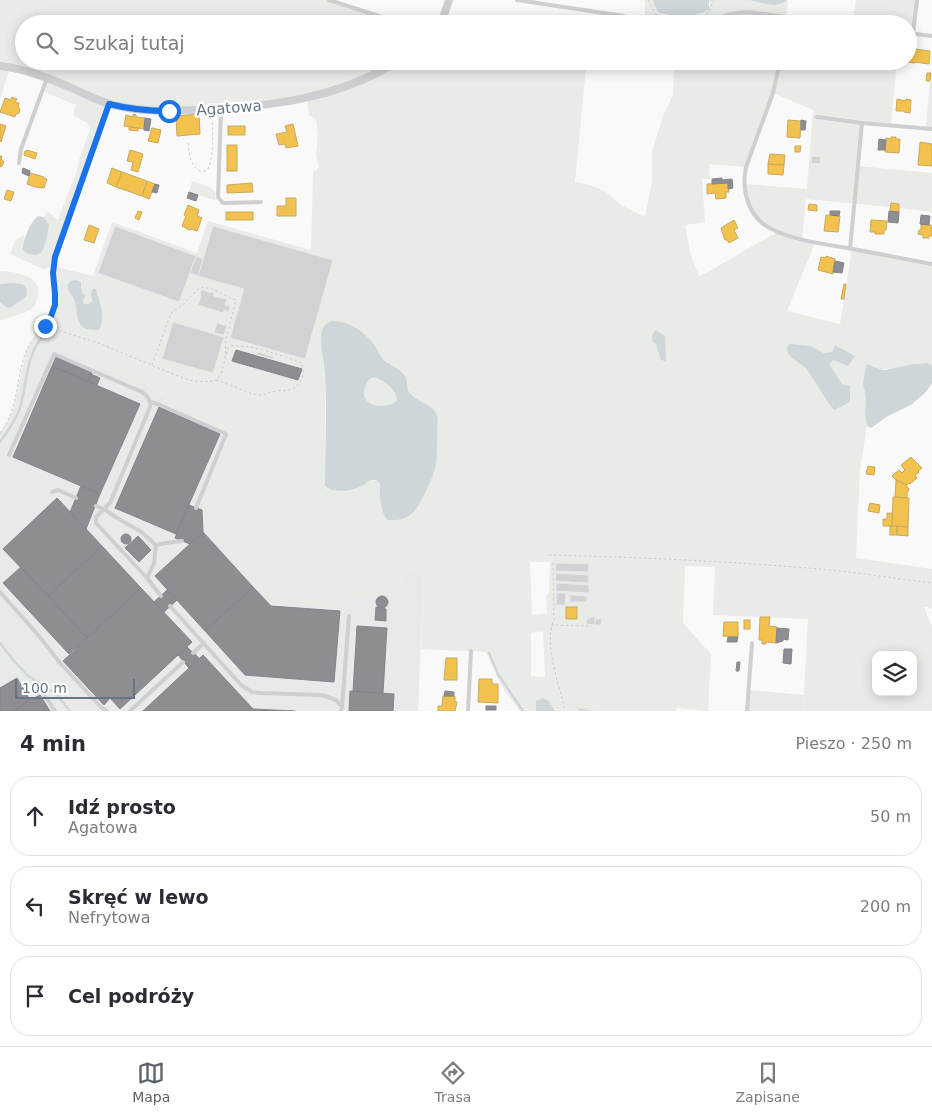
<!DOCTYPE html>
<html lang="pl">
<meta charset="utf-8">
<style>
body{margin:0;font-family:"DejaVu Sans",sans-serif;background:#f2f2f3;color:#2b2b33}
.controls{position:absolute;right:15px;bottom:15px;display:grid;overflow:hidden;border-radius:10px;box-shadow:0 2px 12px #0003}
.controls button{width:45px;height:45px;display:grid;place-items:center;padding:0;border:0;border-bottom:1px solid #e1e1e2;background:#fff;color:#2b2b33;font:25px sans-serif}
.scale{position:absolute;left:15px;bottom:12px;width:120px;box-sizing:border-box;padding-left:5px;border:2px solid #657683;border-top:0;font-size:14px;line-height:18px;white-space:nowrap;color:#657683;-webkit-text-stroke:4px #fff;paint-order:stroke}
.stop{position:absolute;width:15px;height:15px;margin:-11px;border:4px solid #1a73e8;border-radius:50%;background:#fff}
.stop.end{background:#1a73e8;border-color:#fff;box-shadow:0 1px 5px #0008}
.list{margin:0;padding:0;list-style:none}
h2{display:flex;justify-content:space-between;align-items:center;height:65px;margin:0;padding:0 20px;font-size:21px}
h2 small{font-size:16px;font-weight:400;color:#7c7c81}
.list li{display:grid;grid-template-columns:32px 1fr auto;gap:15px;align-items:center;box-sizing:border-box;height:80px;margin:0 10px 10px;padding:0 10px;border:1px solid #e1e1e2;border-radius:20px}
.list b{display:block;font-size:19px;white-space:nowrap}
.list p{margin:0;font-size:16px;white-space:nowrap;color:#7c7c81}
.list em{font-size:16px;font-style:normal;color:#7c7c81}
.icon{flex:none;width:28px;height:28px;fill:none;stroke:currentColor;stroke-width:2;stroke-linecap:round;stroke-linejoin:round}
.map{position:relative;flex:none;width:932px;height:711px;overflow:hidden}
.search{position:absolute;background:#fff;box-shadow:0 2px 12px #0003;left:15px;right:15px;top:15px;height:55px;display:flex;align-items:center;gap:12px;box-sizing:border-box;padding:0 18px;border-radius:28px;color:#7c7c81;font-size:19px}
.sheet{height:335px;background:#fff}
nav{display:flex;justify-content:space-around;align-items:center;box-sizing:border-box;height:70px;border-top:1px solid #e1e1e2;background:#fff;font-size:14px;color:#7c7c81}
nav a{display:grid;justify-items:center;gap:2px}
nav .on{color:#5c6169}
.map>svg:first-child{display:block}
.built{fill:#e8e9e9}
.green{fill:#e8ebe6;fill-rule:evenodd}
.water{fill:#ced6d9;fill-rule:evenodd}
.homes{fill:#f2c14e;stroke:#c8aa5e}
.industry{fill:#8d8d92;stroke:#81868e}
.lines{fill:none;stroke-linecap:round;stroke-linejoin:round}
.stream{stroke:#ced6d9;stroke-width:2.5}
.building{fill:#d0d2d3;stroke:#e8e8e8}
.path{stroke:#cbcccd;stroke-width:1;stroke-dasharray:2.5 2.5;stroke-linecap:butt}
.service{stroke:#cecfd0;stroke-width:4}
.minor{stroke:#cecfd0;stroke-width:8}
.route{stroke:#1a73e8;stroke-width:6}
.labels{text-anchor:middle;stroke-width:5;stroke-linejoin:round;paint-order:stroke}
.street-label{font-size:15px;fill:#657683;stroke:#fff}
</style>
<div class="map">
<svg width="932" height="711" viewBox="0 0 932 711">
<rect width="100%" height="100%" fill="#f9f9f9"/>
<g class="built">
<path d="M45,326L53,329L49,336L52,338L50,344L139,383L140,380L147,384L152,389L164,395V400L191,411L192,416L232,433L235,440L225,464L222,463L202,510L203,524L337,606L358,595H391L403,583L408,569L424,568L418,711H0V433L8,421L14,406L26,351L32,340Z"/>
<path d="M748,690L804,695L803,711H747Z"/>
</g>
<g class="green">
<path d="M0,0H329L404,24H24V61H528L586,67L575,182L590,185L606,192L621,205L645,217L652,181V152L663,116L673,95L674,61H897L891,125L862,123L858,166L932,173V212L899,208V204L891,203L890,207L806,199L802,239L815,243L787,311L840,324L852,249L932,264V366C920,358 894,371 879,369L863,384L866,398L865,413L867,426L860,469L856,558L932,569V609L928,607H924C925,610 930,623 932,625V711H803L808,619L713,615L715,567L685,566L683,623L711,654L708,711L677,708L676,711H520L510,698L500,683L486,652L421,649L424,568L408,569L403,583L391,595H358L337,606L272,600L203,524L202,510L222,463H225L235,440L230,438L232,433L191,416L190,411L164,400L163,394L152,389L147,384L140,381L139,383L50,344L52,338L49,336L53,329L45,326C62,300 51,292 53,266L43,269L10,254L15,241L23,235L25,237L22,248C26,254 33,256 39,254L47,222L44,217L47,211L58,220L77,170L79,160L90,129L87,123L73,115L76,105L42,91L47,78L10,68L0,99ZM773,93L813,110L807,189L744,184L751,208L763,223L777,232L708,272L699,276L691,256L685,225L705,222L702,179H710L709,164L746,167ZM307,98L309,115L316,119L318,135L316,156L319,167L313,172L311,250L208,221L197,253L112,222L93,276L53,266L59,246L81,188L109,104L169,111ZM324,326L372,342C376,349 380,356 386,361C392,366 399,369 404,376C408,381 406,388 411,394C419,403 437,406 438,420C438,424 437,428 437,432L411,515L400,519L387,520C380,510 379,495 380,483C370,475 362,487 351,489C344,491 335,489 327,489L325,486C325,450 325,413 325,377C324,360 318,343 324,326ZM835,345L854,356L848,366L832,360L828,364L838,377L850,402L834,409L829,404L806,368L792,358L810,346L824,353L832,352ZM530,562H550L549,593L546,596L547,613L532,615ZM543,631L545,677L531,676V633ZM876,655H913V692H876Z"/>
<path d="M645,0H653L654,4L694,16L701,14L708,9L710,4L709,0H749L779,5L788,0L786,16L837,24H645Z"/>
<path d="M856,0H917L913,33H908V24H853Z"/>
<path d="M930,81L932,82V129L926,128Z"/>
<path d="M192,181L212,188L216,194L215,200L189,192Z"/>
<path d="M0,271C15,272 42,275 38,295C37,300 36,306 31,309C24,314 10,317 1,320L0,321V302L6,307L10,308L26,297L11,283L0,284Z"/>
<path d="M375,377C384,383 396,388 397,400C390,409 366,408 364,396C363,392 364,391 365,388C367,381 368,379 375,377Z"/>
</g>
<g class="water">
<path d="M653,0H709V9C691,20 677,17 658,12L654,4Z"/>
<path d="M749,0H787C777,10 761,2 749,0Z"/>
<path d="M38,216L44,217L49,225L47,237L42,252C35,257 27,255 22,249C25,238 29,223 38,216Z"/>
<path d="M76,280L81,282V289L83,294L85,295L83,302L84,304H89L92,302L91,293L93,289H96C100,302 106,318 99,330C94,330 86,330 83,327C75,321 78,308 74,299C73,296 69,293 68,289C67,285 68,284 71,281Z"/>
<path d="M11,283L21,284L25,286L27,290L26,297L10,308L6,307L0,302V284Z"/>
<path d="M332,321C347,320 362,330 372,342C377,348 379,355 385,361C392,366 403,370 406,378C408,383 406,388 410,393C418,403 436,405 438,418C436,435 439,456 434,472C431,481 427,489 423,497C414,515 408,521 387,520C380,510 379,495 380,484C377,481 378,480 373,480C368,480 367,483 363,485C354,491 333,494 325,486C325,449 327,411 325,374C324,360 319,345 322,331C323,325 327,323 332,321ZM375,377C384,382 396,388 397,400C390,409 366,408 364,395C363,392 364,391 365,388C367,381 368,379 375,377Z"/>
<path d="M656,330L665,336L666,361L661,360L656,344L653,342C651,337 652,334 656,330Z"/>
<path d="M789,344L810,346L824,353L832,352L835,345L855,356L848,366L833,360L829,364L843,385L850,386V402L834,410L829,404L806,368L792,358L788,353L787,348Z"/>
<path d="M927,363L932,366V383L926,392L911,405L888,416L871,428L867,426L865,413L866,398L863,384L865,371L867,364L879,369L885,370L913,364Z"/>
<path d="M543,698L549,701L555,711H536V701Z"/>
</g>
<g class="homes">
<path d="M908,48L930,51L929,64L915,62V63L907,62L908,61Z"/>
<path d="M927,73H931L930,81H926Z"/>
<path d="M12,97L17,99L15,102L19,103L18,107L20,109L19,113L16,114L15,117L0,112L5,98L11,100Z"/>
<path d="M897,99L906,101V99L911,100L910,113L904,112V111H896Z"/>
<path d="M133,114L136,115V117L145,118L144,129L124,126L126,115L133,117Z"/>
<path d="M199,114L200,134L177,136L176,116Z"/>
<path d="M788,120L801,121L800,138L787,137Z"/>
<path d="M0,124L6,126L1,142L0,141Z"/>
<path d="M293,124L298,146L286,148L285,144L279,145L276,134L287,132L285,126Z"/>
<rect x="228" y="126" width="17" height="9"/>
<path d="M129,127L138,128V131L129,130Z"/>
<path d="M152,128L161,130L158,143L148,141Z"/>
<path d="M891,137H896V139H900L899,153L885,152L886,138L891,139Z"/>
<path d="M920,142L932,144V166L918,165Z"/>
<rect x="227" y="145" width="10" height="26"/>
<path d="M795,146H801L800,152H795Z"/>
<path d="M27,150L37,153L35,159L24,155L25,151H27Z"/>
<path d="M130,150L143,154L138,172L131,170L133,162L127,161Z"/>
<path d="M770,154L785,155L784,165L768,164Z"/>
<path d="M0,156H2L1,159L4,162L2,166L0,167Z"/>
<path d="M768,164L784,165L783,175L768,174Z"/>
<path d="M112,168L122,172L116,187L107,183Z"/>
<path d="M122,172L147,181L142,196L116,187Z"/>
<path d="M30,173L44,177V178L47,179L44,188L35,187L27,184Z"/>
<path d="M147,181L155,184L149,199L142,196Z"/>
<path d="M252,183L253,192L227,193V185Z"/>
<path d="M728,183L729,192H726V198L716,199L715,193L707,194V184Z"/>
<path d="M7,190L14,192L11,201L4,199Z"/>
<path d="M286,198H296V216H277V206H286Z"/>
<path d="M891,203L899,204V212L890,211Z"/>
<path d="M809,204L817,205V211L808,210Z"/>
<path d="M188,205L199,210L197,216L202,218L197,231L191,229L189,230L182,226L186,216L184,215Z"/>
<path d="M138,211L142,212L139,220L135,218Z"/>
<rect x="226" y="212" width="27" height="8"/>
<path d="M826,215L840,216L838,232L824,231Z"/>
<path d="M734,220L738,228L734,230L738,238L729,243L727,240H725L721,228Z"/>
<path d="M871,220L887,221L886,230H884V234H875V232H870Z"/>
<path d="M921,224L931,225L932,236H929V238H923V235L918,234L919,230H921Z"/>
<path d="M89,225L99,229L94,243L84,240Z"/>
<path d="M826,256L835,259L833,274L818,270L821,257L826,258Z"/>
<path d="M844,284H846L844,299H841Z"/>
<path d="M911,457L922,468L918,471L919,472L915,475L917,478L910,484L909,483L907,485L896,480L892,476L899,470L902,473L905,470L901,465Z"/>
<path d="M868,466L875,467L874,475L866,474Z"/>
<path d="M896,480L907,485V488H909L908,492H907V498L895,497Z"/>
<path d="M893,497L909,498L908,527L892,526Z"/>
<path d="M870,503L880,505L879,513L868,511Z"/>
<path d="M887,513H892V526H883V519H887Z"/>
<rect x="890" y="526" width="7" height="9"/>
<path d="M897,526L908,527V536L897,535Z"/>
<rect x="566" y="607" width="11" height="12"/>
<path d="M760,617H770L769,626L777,627L776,643L766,642V644H762V640H759Z"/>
<rect x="744" y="620" width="6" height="9"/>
<path d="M724,622H738V637L723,636Z"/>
<path d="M446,658H457V680H444Z"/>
<path d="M479,679H492V684H498V703L478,702Z"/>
<path d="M443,696H455V702H457L455,711H438V706H442Z"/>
</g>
<g class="industry">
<path d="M145,118L151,119L149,131L144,130Z"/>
<path d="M801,120L806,121L805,130H801Z"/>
<path d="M879,139L886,140L885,150H878Z"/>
<path d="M23,168L30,171L29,176L22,173Z"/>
<path d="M722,178V180L732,179L733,188L728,189V183L712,184V179Z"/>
<path d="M155,184L159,185L157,193L152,192Z"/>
<path d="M189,192L198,195L196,201L187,198Z"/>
<path d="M830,211H840L839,216L830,215Z"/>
<path d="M889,211L899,212L898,223L888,222Z"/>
<path d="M921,215L930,216L929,225L920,224Z"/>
<path d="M835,261L844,263L842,273L833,272Z"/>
<path d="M236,350L302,369L298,380L232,361Z"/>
<path d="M56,357L92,373L88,381L52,366Z"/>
<path d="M52,366L140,404L100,494L13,457Z"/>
<path d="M91,374L100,378L97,385L88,381Z"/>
<path d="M159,407L220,434L176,534L115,508Z"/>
<path d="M81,486L100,494L86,529L70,512Z"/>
<path d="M57,498L102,546L48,596L3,549Z"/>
<path d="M189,505L202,510L203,532L190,544L175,538Z"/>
<path d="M203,532L253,587L205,631L155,576Z"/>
<circle cx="126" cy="539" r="5"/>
<path d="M138,536L151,550L139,562L125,548Z"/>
<path d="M102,546L141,588L87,638L48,596Z"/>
<path d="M21,567L87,638L69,654L3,583Z"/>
<path d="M253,587L271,606L340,611L334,682L245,675L205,631Z"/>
<path d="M141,588L192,642L120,709L110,698L104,705L63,661Z"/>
<path d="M167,590L177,600L164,612L154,602Z"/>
<circle cx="382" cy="602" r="6"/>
<path d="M376,607L386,609V621L375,620Z"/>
<path d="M357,626L387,628L383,693L353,692Z"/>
<path d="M777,628L789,629L788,640L783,639V641L776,643Z"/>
<path d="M728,637H738L737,642H727Z"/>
<path d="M187,647L200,659L189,668L178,655Z"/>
<path d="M784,649H792L791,664L783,663Z"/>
<path d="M203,655L253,709L295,711H143Z"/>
<path d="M737,662H740L739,671H736Z"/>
<path d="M17,678L30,700L13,711H0V688Z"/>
<path d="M350,691L394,694L393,711H349Z"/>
<path d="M445,691L454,692V696H444Z"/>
<path d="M40,695L50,711H13L30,700Z"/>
<rect x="486" y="706" width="10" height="4"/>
</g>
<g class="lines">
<g class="stream">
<path d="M0,442C7,431 16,421 20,408C28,381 25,352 47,332"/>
<path d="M0,643L14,661L27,675L56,694L70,711"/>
<path d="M489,653L498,674L523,711"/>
</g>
</g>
<g class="building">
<path d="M812,156L821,157L820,164L811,163Z"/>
<path d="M115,226L196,256L179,302L98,273Z"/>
<path d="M213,226L333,260L305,359L230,338L244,289L198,276Z"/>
<path d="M196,256L203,259L198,276L190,273Z"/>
<path d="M202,290H205L207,292H214V296L227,299L225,305L229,306L230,308L229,312L224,310L223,313L198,305L201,296L200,293Z"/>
<path d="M173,322L224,337L213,373L162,359Z"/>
<path d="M217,323L227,326L224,335L214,333Z"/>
<path d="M258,352L274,357V359L257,355Z"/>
<path d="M556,563L589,564L588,572L555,571Z"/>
<path d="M556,573L589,575L588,583L555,581Z"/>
<path d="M556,583L589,585V593L556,591Z"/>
<path d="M557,593H566L565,605H556Z"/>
<path d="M570,595L587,596V602H570Z"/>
<path d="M595,616V625L586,624L587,619Z"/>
<path d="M595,619H602L601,625H595Z"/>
<path d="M579,708L600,711H578Z"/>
</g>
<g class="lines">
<g class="path">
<path d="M648,0L652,8L663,24"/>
<path d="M657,16C674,20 712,27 712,0"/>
<path d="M188,143C189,154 190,165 200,171H205L208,169C214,154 213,134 212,118"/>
<path d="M45,326L98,343L183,378C194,382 206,383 217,380L221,374L228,348L231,346C252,344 278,355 298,361L301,363C306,372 302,385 292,389C287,392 282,390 276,391C268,392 263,397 253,394L217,380"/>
<path d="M152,365L171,313L185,303L197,290L202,287L212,289L236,300L226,339L225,357"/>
<path d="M0,433C20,407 15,377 27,349C34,333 50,324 54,307C57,295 53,284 53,272C53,267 54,262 55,257L107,112"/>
<path d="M549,555C635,557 721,561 807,568C849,571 891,578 932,583"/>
<path d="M553,563L554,620C543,644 560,685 565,711"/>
<path d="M551,625L591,626"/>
</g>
<g class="service">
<path d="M329,0L404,24"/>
<path d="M517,0L624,16L631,24"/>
<path d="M707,24C720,16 732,12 748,12L837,24"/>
<path d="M908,33L932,36"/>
<path d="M913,33L917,0"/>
<path d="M528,61C562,67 596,70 630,61"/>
<path d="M780,61L773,93L746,167C742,187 746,209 762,223C781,239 829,245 853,249C879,254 906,259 932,264"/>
<path d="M221,110L218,197L223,203L261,202"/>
<path d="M817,117L862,123L932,129"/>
<path d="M19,163L21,149L47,78"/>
<path d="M850,249L862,123"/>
<path d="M150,402L160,405L226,434L196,508"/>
<path d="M9,455L54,354L142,392C148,396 151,400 150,407L110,503L96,517V523L147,578L161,596"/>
<path d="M52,492L58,490L76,498"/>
<path d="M96,506L104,509L117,518L140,531L156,545L154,563L147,578"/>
<path d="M156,545L166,543L182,541"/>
<path d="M0,592L39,636L60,663L101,707L107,711"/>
<path d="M170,606L241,685L252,692L259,693L322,695L336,700L342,707L341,711"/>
<path d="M193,653L204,643"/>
<path d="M45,696L55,711"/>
<path d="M342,707L349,616"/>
<path d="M130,711L183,662"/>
<path d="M468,711L471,651"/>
<path d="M747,711L752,643"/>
</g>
<g class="minor">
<path d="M441,24L449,0"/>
<path d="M0,66C26,69 48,78 72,88C87,95 102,103 118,106C144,112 171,111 198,110C267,107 338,99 398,61"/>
</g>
</g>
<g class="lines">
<path class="route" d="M45,326L50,319L55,305V294L53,273L55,257L109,104C129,109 148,111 169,111"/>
</g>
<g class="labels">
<g class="street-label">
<text transform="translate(229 108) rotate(-4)" y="5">Agatowa</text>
</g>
</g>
</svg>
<div class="controls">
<button><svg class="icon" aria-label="layers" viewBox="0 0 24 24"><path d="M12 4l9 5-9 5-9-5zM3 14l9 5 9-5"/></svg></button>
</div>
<div class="scale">100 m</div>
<div class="stop" style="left:169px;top:111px"></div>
<div class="stop end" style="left:45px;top:326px"></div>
<div class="search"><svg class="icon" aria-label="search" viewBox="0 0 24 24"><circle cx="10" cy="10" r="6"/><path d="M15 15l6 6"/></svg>Szukaj tutaj</div>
</div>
<section class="sheet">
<h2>4 min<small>Pieszo · 250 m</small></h2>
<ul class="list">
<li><svg class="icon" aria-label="ahead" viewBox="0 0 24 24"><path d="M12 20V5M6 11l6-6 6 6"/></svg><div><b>Idź prosto</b><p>Agatowa</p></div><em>50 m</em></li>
<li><svg class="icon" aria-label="left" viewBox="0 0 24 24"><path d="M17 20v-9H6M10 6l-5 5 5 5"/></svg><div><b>Skręć w lewo</b><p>Nefrytowa</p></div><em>200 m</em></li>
<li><svg class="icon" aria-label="arrive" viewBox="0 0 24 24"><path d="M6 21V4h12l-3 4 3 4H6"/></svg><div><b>Cel podróży</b></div></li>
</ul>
</section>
<nav>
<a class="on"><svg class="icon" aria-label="map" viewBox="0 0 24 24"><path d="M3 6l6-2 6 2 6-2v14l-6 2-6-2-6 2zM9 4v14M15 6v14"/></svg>Mapa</a>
<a><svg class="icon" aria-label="directions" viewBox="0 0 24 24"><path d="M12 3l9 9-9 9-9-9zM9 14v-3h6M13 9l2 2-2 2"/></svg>Trasa</a>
<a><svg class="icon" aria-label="saved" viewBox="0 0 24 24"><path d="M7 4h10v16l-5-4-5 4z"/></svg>Zapisane</a>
</nav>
